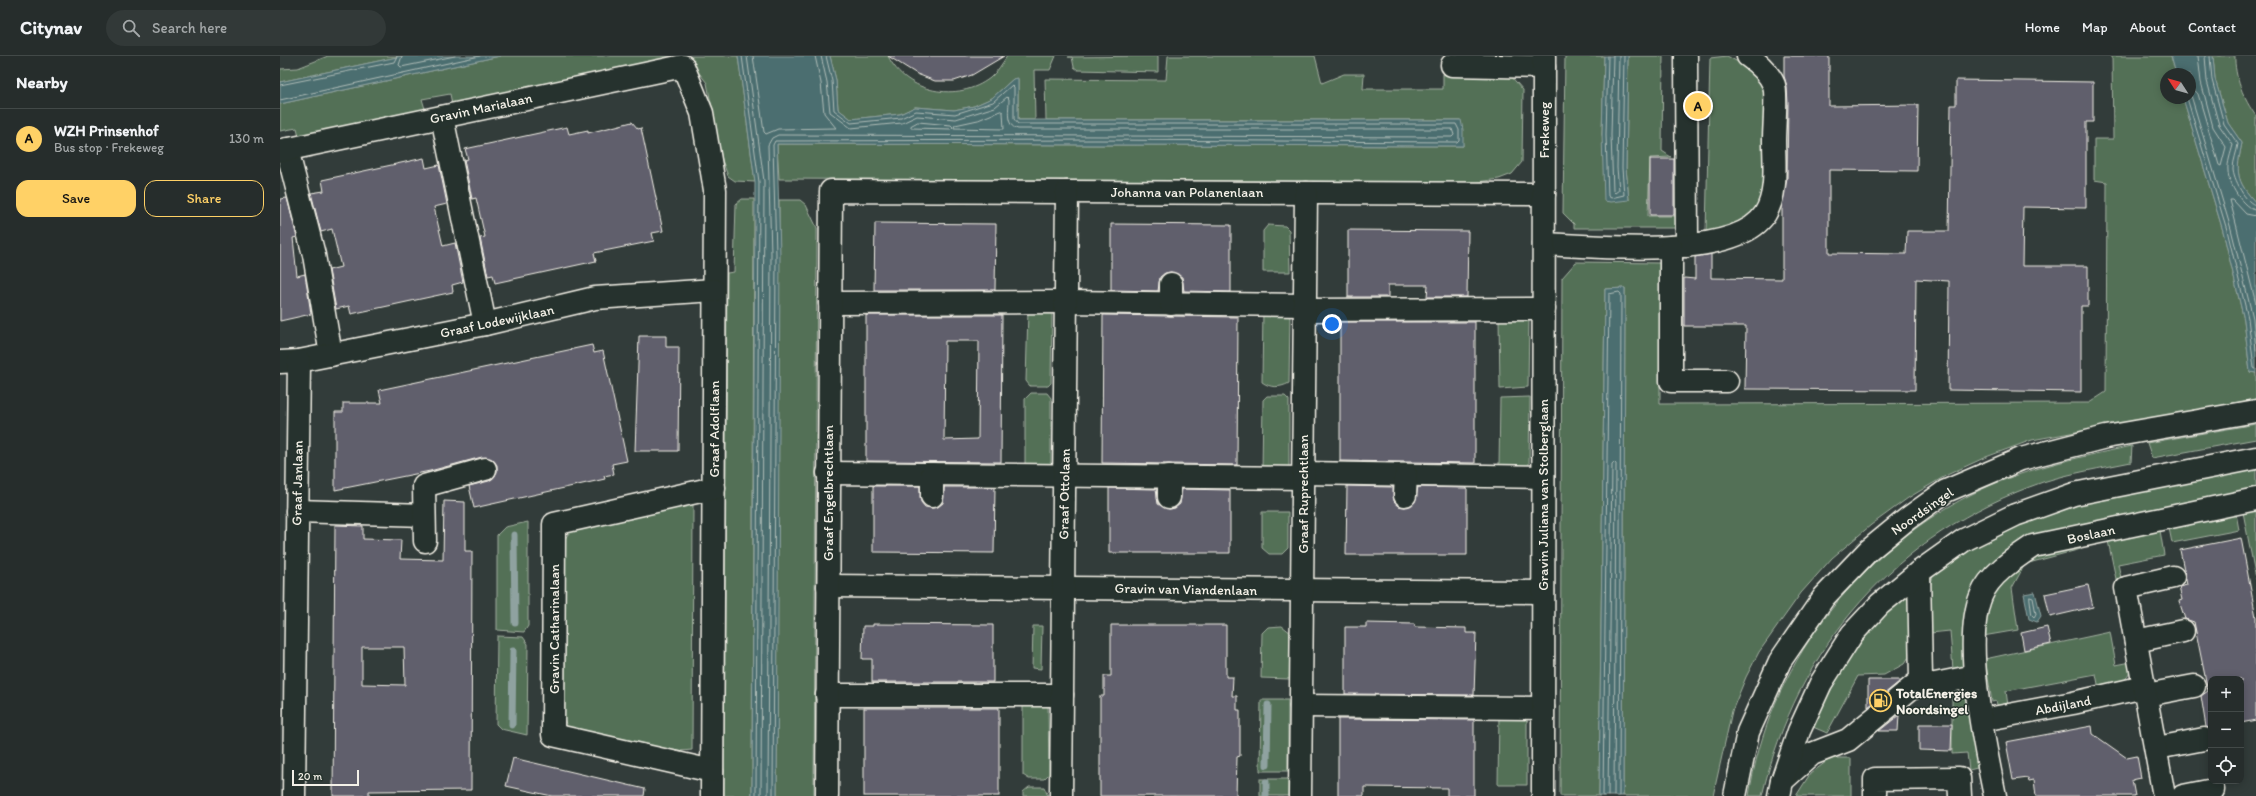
<!DOCTYPE html>
<meta charset="utf-8">
<style>
body{margin:0;font-family:Itim,sans-serif;background:#323938;color:#f1f3f6}
.controls{position:absolute;right:12px;bottom:12px;display:grid;overflow:hidden;border-radius:8px;box-shadow:0 2px 10px #0003}
.controls button{width:36px;height:36px;display:grid;place-items:center;padding:0;border:0;border-bottom:1px solid #424948;background:#262d2c;color:#f1f3f6;font:20px sans-serif}
.compass{position:absolute;left:1880px;top:12px;width:36px;height:36px;border-radius:50%;background:#262d2c;box-shadow:0 2px 10px #0003;rotate:306deg}
.scale{position:absolute;left:12px;bottom:10px;width:67px;box-sizing:border-box;padding-left:4px;border:2px solid #f4f1e8;border-top:0;font-size:11px;line-height:14px;white-space:nowrap;color:#f4f1e8;-webkit-text-stroke:3px #26332d;paint-order:stroke}
.you{position:absolute;left:1052px;top:268px;width:14px;height:14px;margin:-10px;border:3px solid #fff;border-radius:50%;background:#1a73e8;box-shadow:0 0 0 6px #1a73e833}
.badge{display:grid;place-items:center;width:26px;height:26px;border-radius:50%;background:#ffd166;color:#111;font-size:13px;font-weight:700}
.pin{position:absolute;translate:-50% -50%;border:2px solid #fff;box-shadow:0 1px 4px #0006}
.list{margin:0;padding:0;list-style:none}
h2{display:flex;justify-content:space-between;align-items:center;height:52px;margin:0;padding:0 16px;font-size:17px}
h2 small{font-size:13px;font-weight:400;color:#a4a8a9}
.list li{display:grid;grid-template-columns:26px 1fr auto;gap:12px;align-items:center;box-sizing:border-box;height:60px;padding:0 16px;border-top:1px solid #424948}
.list b{display:block;font-size:15px;white-space:nowrap}
.list p{margin:0;font-size:13px;white-space:nowrap;color:#a4a8a9}
.list em{font-size:13px;font-style:normal;color:#a4a8a9}
.actions{display:flex;gap:8px;padding:12px 16px}
.actions a{flex:1;padding:9px 0;border:1px solid #ffd166;border-radius:12px;text-align:center;font-size:14px;color:#ffd166}
.actions .main{background:#ffd166;color:#111}
.icon{flex:none;width:22px;height:22px;fill:none;stroke:currentColor;stroke-width:2;stroke-linecap:round;stroke-linejoin:round}
.map{position:relative;flex:none;width:1976px;height:740px;overflow:hidden}
header{display:flex;align-items:center;gap:24px;box-sizing:border-box;height:56px;padding:0 20px;background:#262d2c;border-bottom:1px solid #424948}
header strong{font-size:19px}
nav{display:flex;gap:22px;margin-inline-start:auto;font-size:14px}
.search{width:280px;height:36px;background:#323938;display:flex;align-items:center;gap:10px;box-sizing:border-box;padding:0 14px;border-radius:22px;color:#a4a8a9;font-size:15px}
main{display:flex}
aside{flex:1;background:#262d2c}
.map>svg:first-child{display:block}
.green{fill:#526f57;stroke:#a3b0a0}
.water{fill:#4b6e70;stroke:#8fa2a0}
.lines{fill:none;stroke-linecap:round;stroke-linejoin:round}
.shore{stroke:#b0bdb8;stroke-width:1}
.stream{stroke:#8fa2a0;stroke-width:7}
.building{fill:#605f6c;stroke:#f4f1e8;fill-rule:evenodd}
.minor-casing{stroke:#f4f1e8;stroke-width:25}
.major-casing{stroke:#f4f1e8;stroke-width:25}
.minor{stroke:#26332d;stroke-width:22}
.major{stroke:#26332d;stroke-width:22}
.labels{text-anchor:middle;stroke-width:3;stroke-linejoin:round;paint-order:stroke}
.street-label{font-size:14px;fill:#f4f1e8;stroke:#26332d}
.poi-label{font-size:14px;font-weight:bold;fill:#f4f1e8;stroke:#26332d;text-anchor:start}
</style>
<header>
<strong>Citynav</strong>
<div class="search"><svg class="icon" aria-label="search" viewBox="0 0 24 24"><circle cx="10" cy="10" r="6"/><path d="M15 15l6 6"/></svg>Search here</div>
<nav><a>Home</a><a>Map</a><a>About</a><a>Contact</a></nav>
</header>
<main>
<aside>
<h2>Nearby<small></small></h2>
<ul class="list">
<li><span class="badge">A</span><div><b>WZH Prinsenhof</b><p>Bus stop · Frekeweg</p></div><em>130 m</em></li>
</ul>
<div class="actions"><a class="main">Save</a><a>Share</a></div>
</aside>
<div class="map">
<svg width="1976" height="740" viewBox="0 0 1976 740">
<rect width="100%" height="100%" fill="#323c3a"/>
<filter id="ink" filterUnits="userSpaceOnUse"><feTurbulence type="fractalNoise" baseFrequency=".025" numOctaves="2"/><feDisplacementMap in="SourceGraphic" scale="8" xChannelSelector="R" yChannelSelector="G"/><feConvolveMatrix kernelMatrix="1 2 1 2 8 2 1 2 1" color-interpolation-filters="sRGB"/></filter>
<g filter="url(#ink)">
<g class="green">
<path d="M48,0H122L0,26V13L18,12Z"/>
<path d="M220,0H458L475,126L455,125L448,120L442,104L427,27L416,13L402,3L385,2L172,48L170,38L142,43L145,53L19,80L17,72L0,75V48Z"/>
<path d="M550,0H608C626,37 678,47 710,22C717,16 722,8 727,0H776L770,14H754L755,64H738V23H733L712,42L694,50L674,54L635,51L620,58L571,63L558,53L556,24Z"/>
<path d="M878,0V16L798,14L794,11L792,1H788Z"/>
<path d="M888,0H1035L1042,27L1064,18H1084L1083,33H1163V18H1229L1243,34L1242,106L1232,118L1219,123L1197,126L499,123L497,88L1183,90L1180,64H766L765,23L886,24Z"/>
<path d="M1285,0H1324L1322,79L1349,144L1346,112L1348,0H1383L1382,95L1391,101L1370,102L1368,160H1398L1397,172H1294V168L1283,157Z"/>
<path d="M1447,0L1458,6L1475,18L1485,36L1487,125L1479,152L1465,167L1426,176L1430,2Z"/>
<path d="M1832,0H1891L1896,18H1886V42H1903L1943,175L1964,264L1970,316L1976,317V343L1752,384L1706,401L1667,419L1628,442L1591,469L1552,502L1521,537L1479,596L1466,621L1452,655L1433,740H1343L1345,232L1325,233L1319,740H1280L1282,222L1296,206L1380,207V348L1809,347L1826,336L1827,126L1814,124V83H1833Z"/>
<path d="M1933,0H1955C1954,20 1964,44 1976,60V147C1955,124 1956,116 1962,87L1948,67L1935,23Z"/>
<path d="M462,143H474L472,740H444L447,217L454,216L456,148Z"/>
<path d="M499,144H520L526,149L537,172L534,740H497Z"/>
<path d="M988,169L1005,170L1009,174L1010,216H983V175Z"/>
<path d="M772,254L771,327L768,330H750L746,325L748,255Z"/>
<path d="M983,255L1010,256L1009,327C1000,332 990,332 982,326Z"/>
<path d="M1219,262H1249L1248,331L1220,333Z"/>
<path d="M751,337H767L771,342V415L745,414V343Z"/>
<path d="M987,340H1005L1009,344V416H982L983,344Z"/>
<path d="M1250,341L1249,412H1219L1220,342Z"/>
<path d="M1976,368V383L1872,402L1867,387Z"/>
<path d="M1852,390L1851,406C1822,412 1791,417 1763,426C1616,477 1517,590 1482,740H1469C1488,612 1575,498 1690,439C1741,413 1796,402 1852,390Z"/>
<path d="M1976,408V436L1755,483L1710,517L1689,604L1682,612L1673,614L1670,575L1650,577L1649,534L1653,520L1661,509L1717,475L1781,450Z"/>
<path d="M413,446L412,694L401,695V702L294,677L287,671L284,662L285,483L293,470Z"/>
<path d="M1976,448V523L1962,451Z"/>
<path d="M1955,452L1959,474L1892,487L1888,467Z"/>
<path d="M982,456H1008V492L1002,498H989L982,492Z"/>
<path d="M248,466V570L244,576L217,574V479L225,471Z"/>
<path d="M1879,468L1884,499L1838,508L1841,522L1836,523L1827,480Z"/>
<path d="M1800,486L1801,493L1745,508L1732,532L1738,574L1703,580L1707,539L1741,503Z"/>
<path d="M1625,541L1631,545V598L1624,608L1604,619L1578,620L1547,677L1533,671C1554,623 1583,574 1625,541Z"/>
<path d="M753,570H762L761,613L752,612Z"/>
<path d="M1002,570L1011,577L1010,623L981,622L982,577L988,571Z"/>
<path d="M1830,576L1836,609L1851,606C1852,627 1836,628 1819,633L1816,618L1726,635L1728,650L1718,652L1716,645L1712,646L1705,603Z"/>
<path d="M217,580L243,581L248,588L247,679L221,673L216,668Z"/>
<path d="M1679,631L1685,633L1688,638L1701,711L1689,714L1687,697L1672,698V633Z"/>
<path d="M981,644H1008V715H980Z"/>
<path d="M743,648H768L769,718L764,723H749L743,719Z"/>
<path d="M1219,658H1247V729H1218Z"/>
<path d="M1551,702H1571V740H1516L1530,718Z"/>
<rect x="980" y="723" width="28" height="17"/>
<path d="M749,731H764L768,740H743V736Z"/>
</g>
<g class="water">
<path d="M122,0H220L0,48V26Z"/>
<path d="M458,0H550L556,24L558,53L571,63L620,58L635,51L674,54L694,50L712,42L733,23L738,22V64H1181L1183,74V90L497,88L500,198L497,740H472L475,126Z"/>
<path d="M1324,0H1348L1346,112L1349,144L1331,146L1324,145L1322,79Z"/>
<path d="M1891,0H1933L1935,23L1948,67L1962,87C1956,116 1955,124 1976,147V317L1970,316L1964,264L1943,175L1903,42H1910V18H1896Z"/>
<path d="M1345,232L1343,740H1319L1325,233Z"/>
<path d="M1755,536L1761,560L1757,566L1749,563L1744,538Z"/>
</g>
<g class="lines">
<g class="shore">
<path d="M122,0L119,9L121,11L175,0"/>
<path d="M462,0L479,126L476,740"/>
<path d="M467,0L484,125L481,740"/>
<path d="M473,0L484,76L486,78L498,73L556,72L544,57L541,27L535,0"/>
<path d="M1328,0L1326,79L1328,140L1331,142L1344,139L1342,112L1344,0"/>
<path d="M1333,0L1331,79L1333,135L1335,137L1339,134L1337,112L1339,0"/>
<path d="M1925,0L1927,25L1939,69L1953,89C1951,97 1947,107 1948,115C1948,127 1963,153 1976,154"/>
<path d="M1930,0L1932,24L1944,68L1958,88C1957,96 1953,105 1953,113C1953,123 1966,148 1976,149"/>
<path d="M0,29L114,6L117,0"/>
<path d="M1910,29L1918,38L1939,109L1941,110L1946,91L1933,71L1921,26L1918,0"/>
<path d="M1910,36L1951,173L1973,262L1976,294"/>
<path d="M1907,42L1947,174L1968,262L1974,312L1976,313"/>
<path d="M0,44L200,0"/>
<path d="M721,55L723,56L724,73L674,72L675,69L698,64Z"/>
<path d="M638,66L671,69L673,71L671,73L631,72V70Z"/>
<path d="M1976,160L1966,158L1953,144H1950L1976,248"/>
<path d="M1750,541L1753,542L1756,558L1754,561L1752,559Z"/>
<path d="M488,740L491,198L488,89L492,82L498,79L1172,81L1174,79L1172,73H738C725,70 729,54 729,43L727,41L715,51L676,63L637,60L622,67L571,72L550,56L547,26L541,0"/>
<path d="M493,740L496,198L493,89L495,85L816,84L1177,86L1179,84V74L1176,68H738L734,63V31L732,29L713,46L675,58L636,55L621,62L571,67L554,54L552,25L546,0"/>
<path d="M1323,740L1329,238L1339,236L1341,238L1339,740"/>
<path d="M1328,740L1332,408L1334,406L1336,408L1334,740"/>
</g>
<g class="stream">
<path d="M234,479L235,567"/>
<path d="M232,669L233,595"/>
<path d="M987,709L988,649"/>
<path d="M986,740V726"/>
</g>
</g>
<g class="building">
<path d="M608,0H724L692,19L674,25H655L637,18Z"/>
<path d="M1504,0H1549V50L1638,49L1637,115L1549,114V197L1626,198L1627,175H1669L1671,49H1676V24L1813,26V66H1806V152L1743,151L1742,210H1808V250H1801V336L1668,334L1669,225L1636,223L1635,334L1465,333L1466,270H1404V222L1415,223V201L1431,198V222L1502,223V149L1507,122L1508,47L1507,31L1504,20Z"/>
<path d="M352,66L358,73L361,72L383,175L372,177L374,185L314,197L316,205L215,227L213,219L208,220L200,182L205,181L196,142L192,143L184,104L188,103L185,93L287,71L289,78L308,74V77Z"/>
<path d="M144,102L146,112L159,109L167,148L154,151L163,190L175,187L183,226L172,229L173,236L71,258L69,250L56,253L49,214L61,211L52,173L41,176L31,137L44,135L42,124Z"/>
<rect x="1370" y="103" width="24" height="56"/>
<path d="M7,142L17,181L13,182L17,220L25,218L31,258L0,265V143Z"/>
<path d="M595,167L716,168L715,234H594Z"/>
<path d="M831,168L951,169V236L904,235L902,221L891,216L885,217L880,221L878,235L831,234Z"/>
<path d="M1068,174L1188,175L1187,241H1147L1148,229H1108V241H1068Z"/>
<path d="M586,259H722L721,406L586,405ZM665,285H699L698,383L664,384Z"/>
<path d="M823,259L958,261L957,409L822,407Z"/>
<path d="M1060,266H1195V407L1060,405Z"/>
<path d="M359,280H386V291H399L398,395H355Z"/>
<path d="M312,289L314,297L323,295L347,405L332,408L334,418L324,420L325,423L194,452L189,430L209,425L214,421L217,416V409L213,404L202,401L150,415L55,434V356H63V347H102L99,334Z"/>
<path d="M593,430H640L641,446L645,451L652,452L658,451L663,447L664,431H715L714,497L593,496Z"/>
<path d="M1067,430L1113,431L1114,445L1119,450L1125,451L1135,446L1138,431L1187,432V499H1066Z"/>
<path d="M829,432L876,433L878,448L889,453L895,452L900,448L902,433L950,434V497H829Z"/>
<path d="M164,445L185,446V495H192L191,734L89,735V740H53L55,469L83,470V483L121,484L120,503L163,504ZM82,591H124L125,629L82,628Z"/>
<path d="M1961,482L1976,561V664L1961,667V623H1931V673L1926,671L1921,640L1928,635L1914,566L1905,563L1899,545L1902,544L1899,531L1907,529L1900,494Z"/>
<path d="M1808,529L1813,551L1770,561L1765,538Z"/>
<path d="M1086,567L1134,568L1135,571L1186,572V577H1196L1194,639L1065,638V571H1086Z"/>
<path d="M593,568L713,569V626H592V603H582L583,570H593Z"/>
<path d="M831,569H946V621H953L952,640H957V654H960V700L957,701L956,740H820V640H824V620H831Z"/>
<path d="M1767,571L1771,588L1744,594L1741,577Z"/>
<path d="M1588,624H1619V626L1588,651Z"/>
<rect x="584" y="652" width="135" height="88"/>
<path d="M1619,659L1618,675H1599Z"/>
<path d="M1058,663L1194,664V740H1167V732L1084,731V740H1058Z"/>
<path d="M1639,668H1672L1671,695L1639,694Z"/>
<path d="M1812,670L1813,678L1847,702L1857,700L1861,722L1852,724L1855,740H1756L1754,724L1749,725L1748,722L1733,724L1726,686Z"/>
<path d="M233,702L365,733L364,740H272L226,730Z"/>
</g>
<g class="lines">
<defs>
<g id="minor">
<path d="M1406,0L1407,190"/>
<path d="M1172,9L1264,11"/>
<path d="M162,61L205,268"/>
<path d="M7,93L34,199L51,299"/>
<path d="M0,95L403,10L422,57L435,134L432,740"/>
<path d="M1264,188C1315,190 1455,205 1485,158C1498,137 1494,107 1494,84C1494,72 1497,38 1494,29C1489,17 1478,7 1468,0"/>
<path d="M1391,191V325H1447"/>
<path d="M550,247L786,246L1025,249"/>
<path d="M891,248V228"/>
<path d="M1025,254L1264,253"/>
<path d="M0,306L19,305L205,268L315,242L434,234"/>
<path d="M548,417L1023,422"/>
<path d="M1023,417L1263,421"/>
<path d="M889,420V441"/>
<path d="M1125,439L1126,419"/>
<path d="M652,440V418"/>
<path d="M17,455L144,459"/>
<path d="M145,485L144,430L205,413"/>
<path d="M548,530L1263,536"/>
<path d="M1856,585L1903,575"/>
<path d="M1641,624L1650,629L1695,620"/>
<path d="M547,639H782"/>
<path d="M1866,639L1914,630"/>
<path d="M1021,650L1263,652"/>
<path d="M1702,664L1793,647L1864,631"/>
<path d="M1877,692L1924,683"/>
<path d="M432,715L273,679L274,468L434,432"/>
<path d="M1502,725L1532,698L1568,684L1641,624L1639,516"/>
<path d="M14,740L19,305"/>
<path d="M547,740L551,135L1264,138"/>
<path d="M781,740L787,136"/>
<path d="M1020,740L1026,137"/>
<path d="M1263,740L1264,0"/>
<path d="M1595,740V723L1679,722L1680,740"/>
<path d="M1715,740C1705,691 1682,586 1701,540C1709,519 1735,502 1753,490L1976,443"/>
<path d="M1884,740L1846,532L1893,521"/>
<path d="M1903,740L1933,734"/>
</g>
<g id="major">
<path d="M1455,740L1468,676L1500,605L1544,541L1588,495L1627,463L1666,435L1741,403L1826,381L1976,355"/>
<path d="M1499,740L1502,725L1519,675L1541,627L1572,578L1600,548L1639,516L1684,484L1735,459L1794,438L1976,402"/>
</g>
</defs>
<use href="#minor" class="minor-casing"/>
<use href="#major" class="major-casing"/>
<use href="#minor" class="minor"/>
<use href="#major" class="major"/>
</g>
</g>
<defs>
<symbol id="fuel-ring" viewBox="-11 -11 22 22"><circle r="9.5" fill="#26332d" stroke="#ffd166" stroke-width="1.5"/><path d="M-5.5-6h7V0h2V4h1.3V-2.5L3-4.5l.8-.8L6-3V5H2.5V1h-1V6h-7ZM-4.2-4.7v3.2H.2V-4.7Z" fill="#ffd166"/></symbol>
</defs>
<g fill-rule="evenodd">
<use href="#fuel-ring" x="1588" y="632" width="25" height="25"/>
</g>
<g class="labels">
<g class="street-label">
<text transform="translate(201 52) rotate(-12)" y="5">Gravin Marialaan</text>
<text transform="translate(1264 74) rotate(-90)" y="5">Frekeweg</text>
<text x="907" y="141">Johanna van Polanenlaan</text>
<text transform="translate(217 265) rotate(-12)" y="5">Graaf Lodewijklaan</text>
<text transform="translate(434 373) rotate(-90)" y="5">Graaf Adolflaan</text>
<text transform="translate(17 427) rotate(-89)" y="5">Graaf Janlaan</text>
<text transform="translate(548 437) rotate(-90)" y="5">Graaf Engelbrechtlaan</text>
<text transform="translate(784 438) rotate(-89)" y="5">Graaf Ottolaan</text>
<text transform="translate(1023 438) rotate(-90)" y="5">Graaf Ruprechtlaan</text>
<text transform="translate(1263 439) rotate(-90)" y="5">Gravin Juliana van Stolberglaan</text>
<text transform="translate(1642 455) rotate(-35)" y="5">Noordsingel</text>
<text transform="translate(1811 478) rotate(-12)" y="5">Boslaan</text>
<text transform="translate(906 533) rotate(1)" y="5">Gravin van Viandenlaan</text>
<text transform="translate(274 573) rotate(-90)" y="5">Gravin Catharinalaan</text>
<text transform="translate(1783 649) rotate(-11)" y="5">Abdijland</text>
</g>
<g class="poi-label">
<text x="1616" y="642">TotalEnergies<tspan x="1616" dy="16">Noordsingel</tspan></text>
</g>
</g>
</svg>
<div class="controls">
<button>+</button>
<button>−</button>
<button><svg class="icon" aria-label="locate" viewBox="0 0 24 24"><circle cx="12" cy="12" r="6"/><path d="M12 2v4M12 18v4M2 12h4M18 12h4"/></svg></button>
</div>
<svg class="compass" viewBox="-18 -18 36 36"><path d="M0-13l5 13h-10z" fill="#e53935"/><path d="M0 13l5-13h-10z" fill="#a4a8a9"/></svg>
<div class="scale">20 m</div>
<div class="you"></div>
<div class="pin badge" style="left:1418px;top:50px">A</div>
</div>
</main>
